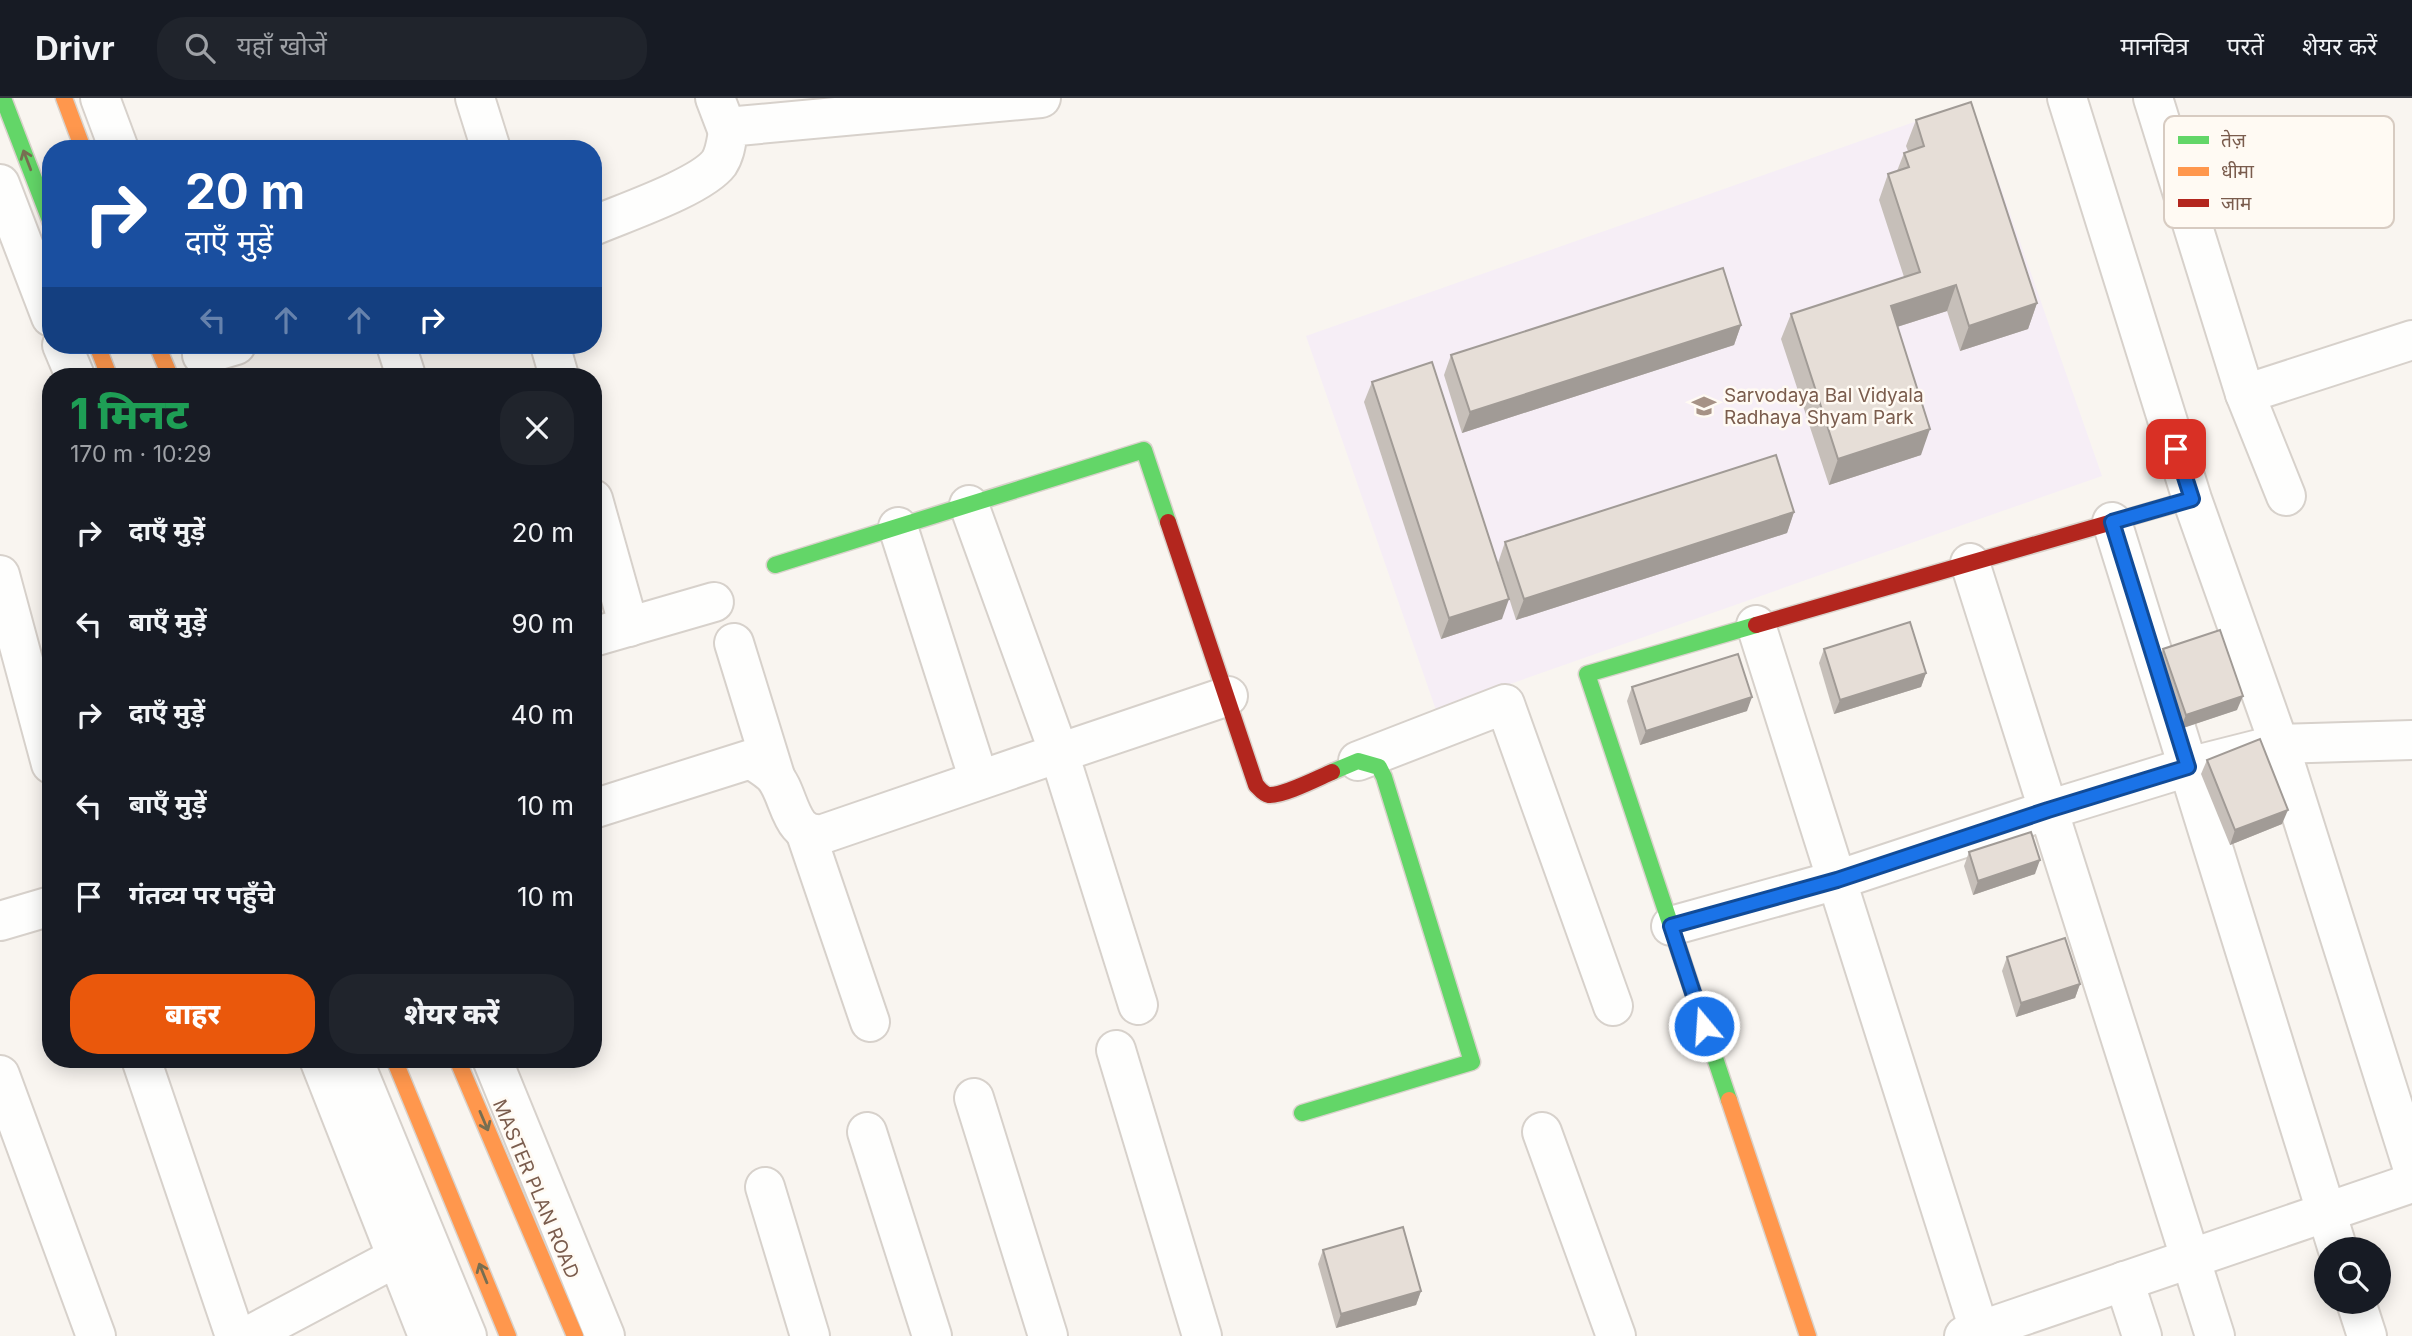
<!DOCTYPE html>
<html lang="hi">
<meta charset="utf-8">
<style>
:root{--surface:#171b24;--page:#20242c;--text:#f1f3f6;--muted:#9ea1a6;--line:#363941;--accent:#ea580c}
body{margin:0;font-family:Inter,"Noto Sans Devanagari",sans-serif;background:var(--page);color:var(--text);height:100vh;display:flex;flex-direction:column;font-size:26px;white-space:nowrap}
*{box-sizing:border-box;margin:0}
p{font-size:23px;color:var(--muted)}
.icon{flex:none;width:38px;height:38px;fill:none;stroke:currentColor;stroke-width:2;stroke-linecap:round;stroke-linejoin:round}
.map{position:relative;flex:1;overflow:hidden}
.panel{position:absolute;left:42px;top:270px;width:560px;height:700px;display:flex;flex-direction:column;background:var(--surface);border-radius:28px;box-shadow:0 4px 18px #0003}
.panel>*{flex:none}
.top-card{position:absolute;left:42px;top:42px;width:560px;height:214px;border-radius:28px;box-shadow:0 4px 18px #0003;background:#1a4fa0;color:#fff;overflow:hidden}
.fabs{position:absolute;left:2314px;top:1139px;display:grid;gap:14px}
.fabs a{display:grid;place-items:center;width:77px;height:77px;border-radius:50%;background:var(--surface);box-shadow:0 4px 18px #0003;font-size:35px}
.pin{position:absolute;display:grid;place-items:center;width:60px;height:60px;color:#fff;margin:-30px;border-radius:14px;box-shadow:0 4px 10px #0006}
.me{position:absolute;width:77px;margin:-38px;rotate:342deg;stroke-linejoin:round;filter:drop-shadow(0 0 5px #0008)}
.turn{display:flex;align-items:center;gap:24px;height:147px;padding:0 28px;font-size:32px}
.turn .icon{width:91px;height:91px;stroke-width:2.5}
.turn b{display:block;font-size:49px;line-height:60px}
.lanes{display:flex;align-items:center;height:66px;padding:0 28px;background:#0003;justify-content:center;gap:35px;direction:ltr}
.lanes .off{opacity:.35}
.round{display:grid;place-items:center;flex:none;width:74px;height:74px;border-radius:28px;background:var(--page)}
.headline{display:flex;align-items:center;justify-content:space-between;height:119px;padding:0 28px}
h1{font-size:42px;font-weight:800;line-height:52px;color:#1e9e55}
.cta{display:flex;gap:14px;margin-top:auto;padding:14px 28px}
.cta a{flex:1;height:80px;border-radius:28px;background:var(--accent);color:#fff;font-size:28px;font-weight:800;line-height:80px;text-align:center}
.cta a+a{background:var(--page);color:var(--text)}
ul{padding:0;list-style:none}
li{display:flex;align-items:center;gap:21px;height:91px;padding:0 28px}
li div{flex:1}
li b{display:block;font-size:26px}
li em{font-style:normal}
header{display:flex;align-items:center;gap:42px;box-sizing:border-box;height:98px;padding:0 35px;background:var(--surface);border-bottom:2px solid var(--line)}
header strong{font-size:33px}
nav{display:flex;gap:38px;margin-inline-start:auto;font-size:24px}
.search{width:490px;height:63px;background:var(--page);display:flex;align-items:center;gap:18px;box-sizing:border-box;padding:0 24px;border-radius:28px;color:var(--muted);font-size:26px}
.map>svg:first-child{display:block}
.education{fill:#f6eef6}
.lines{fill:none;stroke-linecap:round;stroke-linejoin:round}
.street-casing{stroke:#d7d1cb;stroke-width:42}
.fast-casing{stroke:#d9d2cb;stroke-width:19}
.slow-casing{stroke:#d9d2cb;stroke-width:19}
.jam-casing{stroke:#d9d2cb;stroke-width:19}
.street{stroke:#fefefd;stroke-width:38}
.fast{stroke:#63d668;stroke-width:16}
.slow{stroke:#ff974d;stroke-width:16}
.jam{stroke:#b3261e;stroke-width:16}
.wall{fill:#c6bfb9}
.shaded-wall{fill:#a19b96}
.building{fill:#e6ded7;stroke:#a19b96;stroke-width:2}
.oneway{stroke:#776e51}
.route-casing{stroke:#114b97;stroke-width:18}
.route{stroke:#1a73e8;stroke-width:12}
.labels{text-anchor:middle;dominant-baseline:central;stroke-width:5;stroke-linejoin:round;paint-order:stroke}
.poi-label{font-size:19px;fill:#7a5c4d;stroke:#fffaf3;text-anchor:start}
.street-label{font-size:19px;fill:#7a5c4d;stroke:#fffaf3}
.key{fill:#fffaf3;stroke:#d7cbc1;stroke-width:2}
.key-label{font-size:19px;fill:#7a5c4d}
</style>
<header>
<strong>Drivr</strong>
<div class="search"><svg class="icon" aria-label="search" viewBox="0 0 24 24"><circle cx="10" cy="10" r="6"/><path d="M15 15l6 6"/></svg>यहाँ खोजें</div>
<nav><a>मानचित्र</a><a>परतें</a><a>शेयर करें</a></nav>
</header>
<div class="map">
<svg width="2412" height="1238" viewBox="0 0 2412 1238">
<rect width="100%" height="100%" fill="#f9f5f0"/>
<polygon class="education" points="1971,4 2102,378 1436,612 1306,238"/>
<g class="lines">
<g class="street-casing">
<g id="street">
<polyline points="100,0 119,51"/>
<polyline points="475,0 491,51"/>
<polyline points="715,0 728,34"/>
<polyline points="2067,0 2192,401 2279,646 2412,1068"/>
<polyline points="2153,0 2245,296 2286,398"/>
<polyline points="0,86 51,219"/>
<path d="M593 128C623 115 701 89 719 65 725 56 726 45 728 34L738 28 1041 0"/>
<polyline points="62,247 75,278"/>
<polyline points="396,247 406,278"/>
<polyline points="550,247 559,278"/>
<polyline points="202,257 236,247"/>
<polyline points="2245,296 2412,242"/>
<polyline points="593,401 629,529"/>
<polyline points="2112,424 2338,1152"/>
<polyline points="898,429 979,682"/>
<polyline points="1970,465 2215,1238"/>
<polyline points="0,477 51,666"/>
<polyline points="1756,527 1981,1238"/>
<polyline points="593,539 714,504"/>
<polyline points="734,545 775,678"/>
<polyline points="1358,663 1505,606 1613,908"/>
<path d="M593 711 751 661C758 666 767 671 773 677 791 696 788 740 823 736L1059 655 969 407"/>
<polyline points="805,733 870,924"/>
<polyline points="0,823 51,808"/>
<polyline points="1671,828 1837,782 2048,712 2188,669 2279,646 2412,642"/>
<polyline points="1138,907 1059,655 1228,598"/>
<polyline points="1116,952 1202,1238"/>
<polyline points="141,961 235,1238"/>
<polyline points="319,961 428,1238"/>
<polyline points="353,961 467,1238"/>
<polyline points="492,961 605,1238"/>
<polyline points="0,977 96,1238"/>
<polyline points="974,1000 1048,1238"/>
<polyline points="867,1034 932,1238"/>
<polyline points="1542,1034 1616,1238"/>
<polyline points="765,1089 810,1238"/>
<polyline points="2124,1183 2142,1238"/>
<polyline points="2356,1204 2367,1238"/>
<polyline points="248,1238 397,1159"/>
<polyline points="1964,1238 2412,1085"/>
</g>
</g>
<g class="fast-casing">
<g id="fast">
<polyline points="3,0 51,125"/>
<polyline points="775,467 1144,352 1168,424"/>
<polyline points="1729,1002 1587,576 1756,527"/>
<polyline points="1302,1015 1472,964 1384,679 1379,669 1358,663 1332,674"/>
</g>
</g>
<g class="slow-casing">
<g id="slow">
<polyline points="64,0 83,51"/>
<polyline points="97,247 109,278"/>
<polyline points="157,247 170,278"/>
<polyline points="394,961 508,1238"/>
<polyline points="457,961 575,1238"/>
<polyline points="1729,1002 1808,1238"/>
</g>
</g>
<g class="jam-casing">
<g id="jam">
<path d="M1168 424 1256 687C1260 691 1263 696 1269 697 1283 698 1318 680 1332 674"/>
<polyline points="1756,527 2192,401"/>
</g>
</g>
<use href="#street" class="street"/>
<use href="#fast" class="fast"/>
<use href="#slow" class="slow"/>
<use href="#jam" class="jam"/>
</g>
<g class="wall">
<polygon points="1916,22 2037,205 2028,231 1960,253 1947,213 1897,229 1921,357 1829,387 1781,241 1791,216 1904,179 1879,102 1888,76 1897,73 1904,55 1908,53 1906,48"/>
<polygon points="1741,227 1734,247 1462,335 1444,277 1451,257"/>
<polygon points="1372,284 1502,521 1441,541 1364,304"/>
<polygon points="1794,414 1787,435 1516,522 1498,465 1505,444"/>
<polygon points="1824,551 1926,575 1921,589 1834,616 1819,565"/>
<polygon points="2163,551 2237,612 2180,631 2158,566"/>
<polygon points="1632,589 1747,613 1640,647 1627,603"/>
<polygon points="2207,662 2282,726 2230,747 2201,676"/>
<polygon points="1969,754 2035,776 1973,797 1964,768"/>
<polygon points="2007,859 2080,886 2075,900 2016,919 2002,873"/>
<polygon points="1323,1152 1421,1193 1416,1207 1336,1230 1318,1166"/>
</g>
<g class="shaded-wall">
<polygon points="1956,187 1947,213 1881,234 1891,208"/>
<polygon points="2037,205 2028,231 1960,253 1969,228"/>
<polygon points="1741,227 1734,247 1462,335 1470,314"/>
<polygon points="1930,331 1921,357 1829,387 1838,361"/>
<polygon points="1794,414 1787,435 1516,522 1524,501"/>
<polygon points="1509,501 1502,521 1441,541 1449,520"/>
<polygon points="1926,575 1921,589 1834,616 1840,602"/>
<polygon points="2243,598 2237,612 2180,631 2186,617"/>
<polygon points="1752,599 1747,613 1640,647 1646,633"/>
<polygon points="2288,712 2282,726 2230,747 2235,732"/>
<polygon points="2040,762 2035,776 1973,797 1978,783"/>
<polygon points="2080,886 2075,900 2016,919 2021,905"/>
<polygon points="1421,1193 1416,1207 1336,1230 1341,1216"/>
</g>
<g class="building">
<polygon points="1971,4 2037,205 1969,228 1956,187 1891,208 1930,331 1838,361 1791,216 1920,174 1888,76 1909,69 1904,55 1924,48 1916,22"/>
<polygon points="1723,170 1741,227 1470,314 1451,257"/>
<polygon points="1432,264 1509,501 1449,520 1372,284"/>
<polygon points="1776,357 1794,414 1524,501 1505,444"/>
<polygon points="1910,524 1926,575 1840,602 1824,551"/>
<polygon points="2220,532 2243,598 2186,617 2163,551"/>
<polygon points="1738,556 1752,599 1646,633 1632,589"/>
<polygon points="2260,641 2288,712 2235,732 2207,662"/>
<polygon points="2031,734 2040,762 1978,783 1969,754"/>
<polygon points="2065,840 2080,886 2021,905 2007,859"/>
<polygon points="1403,1129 1421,1193 1341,1216 1323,1152"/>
</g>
<defs><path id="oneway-shaft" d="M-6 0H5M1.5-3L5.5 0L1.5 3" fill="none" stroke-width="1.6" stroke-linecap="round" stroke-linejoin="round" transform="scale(1.75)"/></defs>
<g class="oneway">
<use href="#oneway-shaft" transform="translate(27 62) rotate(-111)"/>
<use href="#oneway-shaft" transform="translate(484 1023) rotate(67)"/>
<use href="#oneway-shaft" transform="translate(483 1175) rotate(-112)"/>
</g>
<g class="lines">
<g class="route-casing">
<polyline id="route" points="1704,928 1671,828 1837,782 2048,712 2188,669 2112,424 2192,401 2176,351"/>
</g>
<use href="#route" class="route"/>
</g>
<defs>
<g id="school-bare" transform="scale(1.89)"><path d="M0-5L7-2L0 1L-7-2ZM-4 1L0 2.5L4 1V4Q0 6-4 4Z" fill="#a69286" stroke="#fffaf3" stroke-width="2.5" paint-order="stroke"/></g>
</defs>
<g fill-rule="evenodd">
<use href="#school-bare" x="1704" y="308"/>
</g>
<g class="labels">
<g class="poi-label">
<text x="1724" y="297">Sarvodaya Bal Vidyala<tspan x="1724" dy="22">Radhaya Shyam Park</tspan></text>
</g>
<g class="street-label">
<text transform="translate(536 1091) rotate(67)">MASTER PLAN ROAD</text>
</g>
</g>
<rect x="2164" y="18" width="230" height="112" rx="10" class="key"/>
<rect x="2178" y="38" width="31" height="8" fill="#63d668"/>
<rect x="2178" y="69" width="31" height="9" fill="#ff974d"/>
<rect x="2178" y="101" width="31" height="8" fill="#b3261e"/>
<g class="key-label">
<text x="2221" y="49">तेज़</text>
<text x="2221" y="80">धीमा</text>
<text x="2221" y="112">जाम</text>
</g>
</svg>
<div class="fabs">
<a><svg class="icon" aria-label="search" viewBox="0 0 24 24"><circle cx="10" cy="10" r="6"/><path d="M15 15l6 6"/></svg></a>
</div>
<div class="pin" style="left:2176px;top:351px;background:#d93025"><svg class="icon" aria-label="arrive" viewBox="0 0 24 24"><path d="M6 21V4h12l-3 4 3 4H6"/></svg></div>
<svg class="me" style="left:1704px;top:928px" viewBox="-20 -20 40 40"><circle r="17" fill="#1a73e8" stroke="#fff" stroke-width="3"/><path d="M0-11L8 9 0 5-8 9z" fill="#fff"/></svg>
<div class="top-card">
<div class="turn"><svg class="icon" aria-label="right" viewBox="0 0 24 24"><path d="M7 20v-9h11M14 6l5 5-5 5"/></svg><div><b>20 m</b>दाएँ मुड़ें</div></div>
<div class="lanes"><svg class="icon off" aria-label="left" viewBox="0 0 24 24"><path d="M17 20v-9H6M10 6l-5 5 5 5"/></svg><svg class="icon off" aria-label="ahead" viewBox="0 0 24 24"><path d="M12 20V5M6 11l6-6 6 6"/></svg><svg class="icon off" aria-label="ahead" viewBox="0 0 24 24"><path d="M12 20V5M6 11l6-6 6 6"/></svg><svg class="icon" aria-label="right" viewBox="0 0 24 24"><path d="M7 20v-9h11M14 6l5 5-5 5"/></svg></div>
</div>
<section class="panel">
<div class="headline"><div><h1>1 मिनट</h1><p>170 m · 10:29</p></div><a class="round"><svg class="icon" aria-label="close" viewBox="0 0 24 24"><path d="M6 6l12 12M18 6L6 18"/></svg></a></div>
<ul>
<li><svg class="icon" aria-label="right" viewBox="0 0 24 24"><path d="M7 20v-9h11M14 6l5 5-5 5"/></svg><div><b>दाएँ मुड़ें</b></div><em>20 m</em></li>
<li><svg class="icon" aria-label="left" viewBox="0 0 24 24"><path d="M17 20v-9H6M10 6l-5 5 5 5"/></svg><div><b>बाएँ मुड़ें</b></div><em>90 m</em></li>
<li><svg class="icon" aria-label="right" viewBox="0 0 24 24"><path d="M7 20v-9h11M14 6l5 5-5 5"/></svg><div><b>दाएँ मुड़ें</b></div><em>40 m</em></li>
<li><svg class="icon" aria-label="left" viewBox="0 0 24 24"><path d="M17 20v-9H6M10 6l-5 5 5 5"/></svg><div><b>बाएँ मुड़ें</b></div><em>10 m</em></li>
<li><svg class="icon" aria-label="arrive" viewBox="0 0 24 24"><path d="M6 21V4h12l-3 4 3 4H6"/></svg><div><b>गंतव्य पर पहुँचे</b></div><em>10 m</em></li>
</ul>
<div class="cta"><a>बाहर</a><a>शेयर करें</a></div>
</section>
</div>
